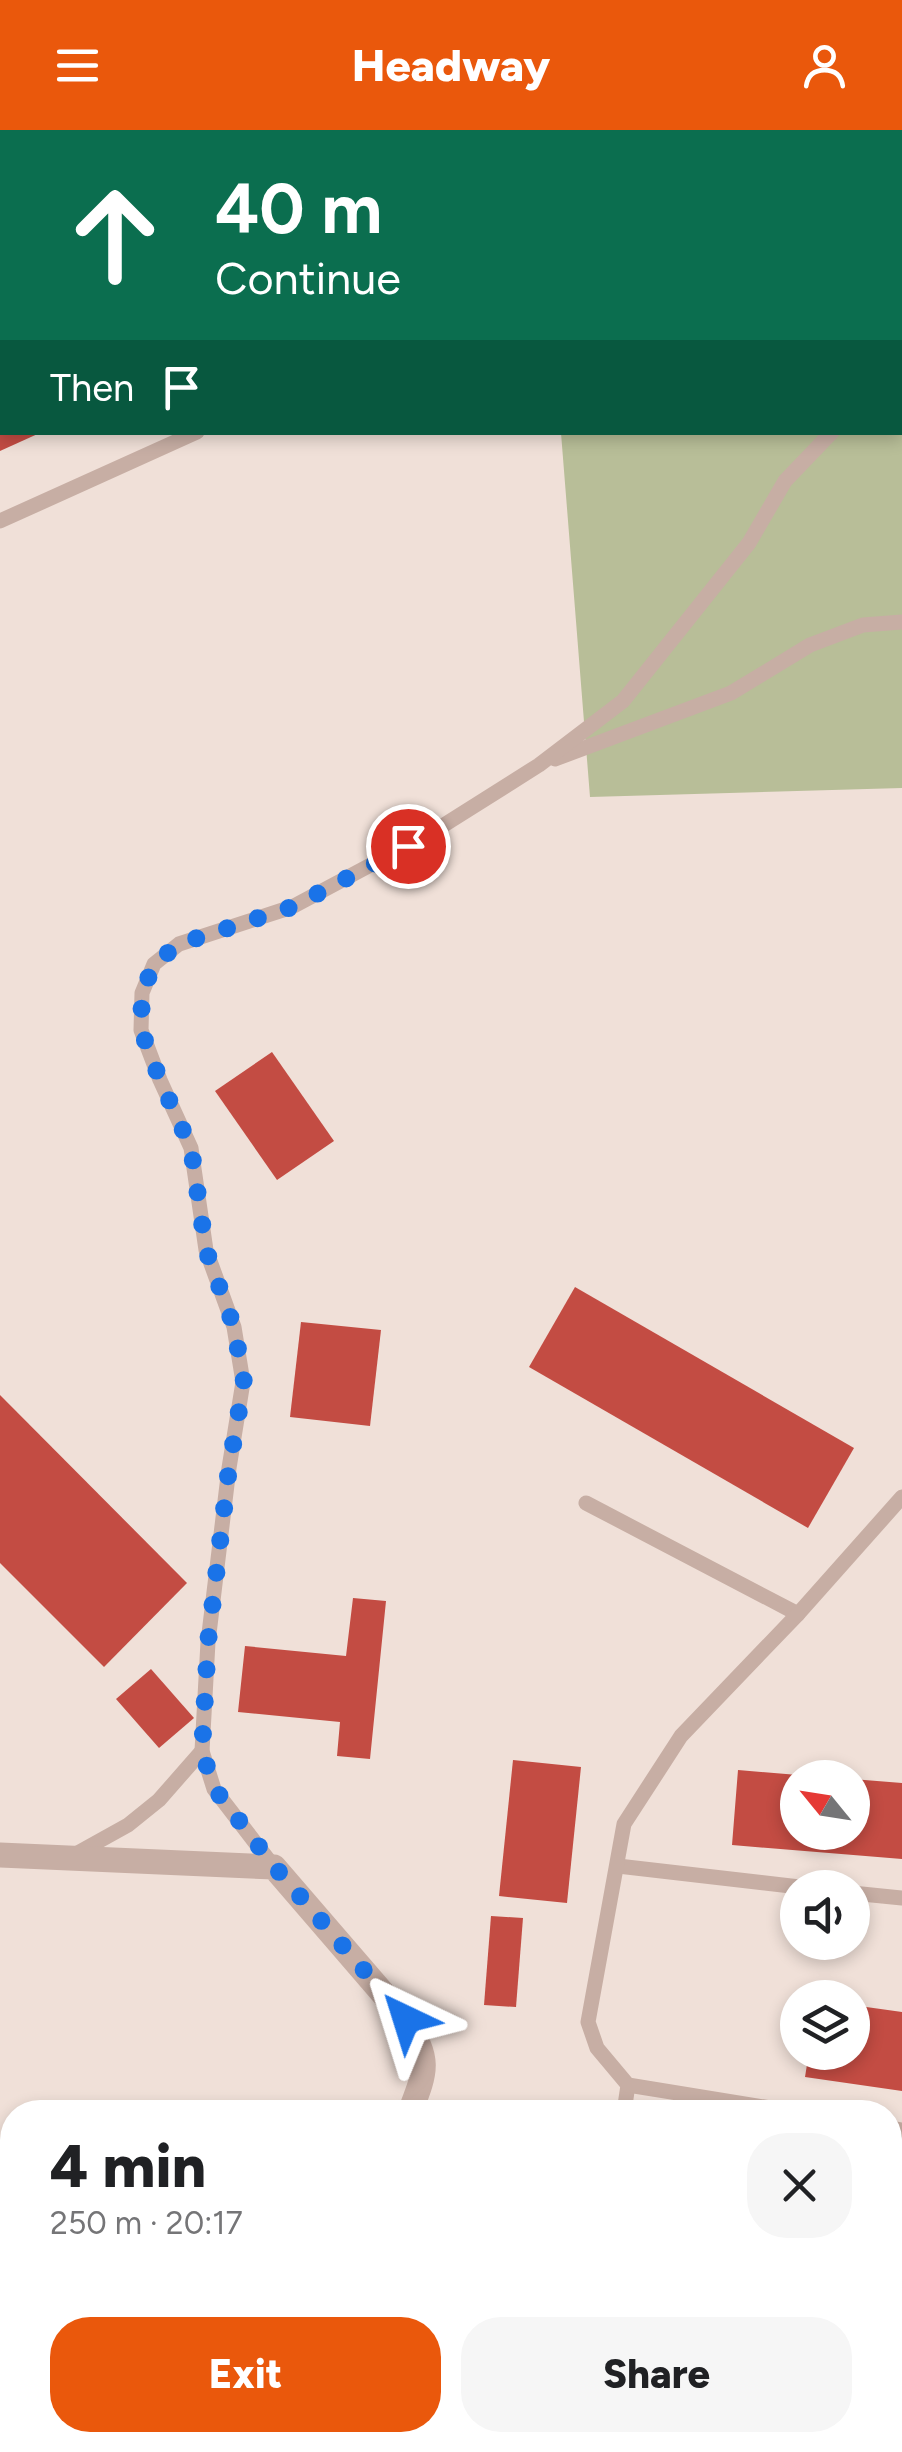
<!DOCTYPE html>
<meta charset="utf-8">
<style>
:root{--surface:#fff;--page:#f6f6f6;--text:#202124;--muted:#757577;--accent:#ea580c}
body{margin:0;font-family:Figtree,sans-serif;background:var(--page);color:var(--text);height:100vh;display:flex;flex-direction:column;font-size:38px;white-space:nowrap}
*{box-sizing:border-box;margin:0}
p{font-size:32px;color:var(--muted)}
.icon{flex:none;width:55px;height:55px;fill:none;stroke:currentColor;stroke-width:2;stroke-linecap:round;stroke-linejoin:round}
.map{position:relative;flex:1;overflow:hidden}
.panel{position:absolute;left:0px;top:1970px;width:902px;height:352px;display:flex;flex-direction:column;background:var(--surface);border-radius:40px 40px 0 0;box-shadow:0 5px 15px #0003}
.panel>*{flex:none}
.top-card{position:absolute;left:0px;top:0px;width:902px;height:305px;box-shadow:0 5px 15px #0003;background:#0b6e4f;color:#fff;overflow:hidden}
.needle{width:65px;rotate:300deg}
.buttons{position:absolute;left:780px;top:1630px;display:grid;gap:20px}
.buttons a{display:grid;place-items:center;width:90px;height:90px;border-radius:50%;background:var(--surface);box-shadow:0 5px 15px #0003;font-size:50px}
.pin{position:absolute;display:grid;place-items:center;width:85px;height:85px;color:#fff;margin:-42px;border:5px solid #fff;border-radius:50%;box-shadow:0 2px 10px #0007}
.me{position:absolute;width:110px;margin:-55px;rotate:319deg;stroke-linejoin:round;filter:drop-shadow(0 0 8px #0008)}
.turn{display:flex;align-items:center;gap:35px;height:210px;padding:0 50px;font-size:45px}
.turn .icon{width:130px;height:130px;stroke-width:2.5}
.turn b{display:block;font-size:70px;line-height:85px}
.then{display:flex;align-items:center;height:95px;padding:0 50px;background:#0003;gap:20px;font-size:38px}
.round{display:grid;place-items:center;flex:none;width:105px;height:105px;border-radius:40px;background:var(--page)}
.headline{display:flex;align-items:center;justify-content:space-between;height:170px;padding:0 50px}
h1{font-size:60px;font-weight:800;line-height:75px}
.cta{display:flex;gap:20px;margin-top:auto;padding:20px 50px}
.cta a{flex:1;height:115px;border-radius:40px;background:var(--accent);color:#fff;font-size:40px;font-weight:800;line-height:115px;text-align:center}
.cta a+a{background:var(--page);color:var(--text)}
header{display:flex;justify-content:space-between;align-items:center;height:130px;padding:0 50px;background:var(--accent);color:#fff;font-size:45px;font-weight:800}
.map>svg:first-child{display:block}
.green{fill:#b8be98}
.building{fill:#c34c43}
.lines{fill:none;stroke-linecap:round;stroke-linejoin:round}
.service{stroke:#c7aea4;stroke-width:15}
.minor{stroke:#c7aea4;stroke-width:25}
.route{stroke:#1a73e8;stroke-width:18;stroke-dasharray:0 32.4}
</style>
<header><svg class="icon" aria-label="menu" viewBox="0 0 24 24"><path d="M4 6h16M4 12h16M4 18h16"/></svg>Headway<svg class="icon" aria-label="person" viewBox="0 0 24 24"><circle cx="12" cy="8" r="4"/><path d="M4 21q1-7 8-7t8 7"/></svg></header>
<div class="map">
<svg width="902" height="2322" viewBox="0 0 902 2322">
<rect width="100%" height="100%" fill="#f0e0d8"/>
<polygon class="green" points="639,0 902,0 902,658 590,667 561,303 900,302 900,2 637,2"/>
<g class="building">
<polygon points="0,302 42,302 0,321"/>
<polygon points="272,922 334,1011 277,1050 215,961"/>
<polygon points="575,1157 854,1318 808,1398 529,1237"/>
<polygon points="301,1192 381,1200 370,1296 290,1287"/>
<polygon points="0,1265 187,1453 104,1537 0,1433"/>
<polygon points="353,1468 386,1471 370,1629 337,1626 340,1592 238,1582 245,1516 346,1526"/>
<polygon points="151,1539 194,1588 159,1618 116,1569"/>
<polygon points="513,1630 581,1637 567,1773 499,1766"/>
<polygon points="738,1640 798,1645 798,1702 852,1702 852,1649 902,1653 902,1729 732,1715"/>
<polygon points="491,1786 523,1788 516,1877 484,1875"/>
<polygon points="852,1875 902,1882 902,1961 805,1947 809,1922 852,1922"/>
<polygon points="890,2019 902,2021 902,2271 890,2270"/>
<polygon points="488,2310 515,2310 514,2322 487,2322"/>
<polygon points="723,2310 876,2310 874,2322 760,2322 722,2316"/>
</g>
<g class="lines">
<g class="service">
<polyline points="550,2 551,0"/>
<polyline points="900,245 902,244"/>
<polyline points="0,391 197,302"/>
<polyline points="555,629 731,563 810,515 863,495 902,492"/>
<polyline points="586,1373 798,1484"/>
<polyline points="74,1725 128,1695 159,1670 202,1621"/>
<polyline points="618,1736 808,1758"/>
<polyline points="274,1737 214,1659 202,1621 208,1512 229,1338 243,1252 234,1197 206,1120 191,1018 160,950 141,900 142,863 154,834 179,814 292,777 436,700 539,635 623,571 749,413 785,351 832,302"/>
<polyline points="852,1763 902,1768"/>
<polyline points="624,1982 628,1955"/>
<polyline points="795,1982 628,1955 597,1918 588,1892 624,1694 681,1606 798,1484 902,1367"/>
<polyline points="890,1998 902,2000"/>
<polyline points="0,2282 12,2283"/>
<polyline points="677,2310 690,2322"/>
<polyline points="299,2322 300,2310"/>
</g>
<g class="minor">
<path d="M0 1725 274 1737 405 1889C430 1931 427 1938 410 1982"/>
<polyline points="375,2322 377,2310"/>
</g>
</g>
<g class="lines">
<polyline class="route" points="406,1889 274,1736 214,1658 202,1621 208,1512 229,1338 244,1252 234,1197 206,1120 191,1018 160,950 141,900 142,863 154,834 179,814 292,777 408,716"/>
</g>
</svg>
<div class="buttons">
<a><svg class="needle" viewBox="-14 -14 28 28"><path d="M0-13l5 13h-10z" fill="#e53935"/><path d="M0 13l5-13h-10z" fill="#757577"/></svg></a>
<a><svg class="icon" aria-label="sound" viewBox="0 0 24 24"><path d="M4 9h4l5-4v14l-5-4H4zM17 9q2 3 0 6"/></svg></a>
<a><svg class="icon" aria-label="layers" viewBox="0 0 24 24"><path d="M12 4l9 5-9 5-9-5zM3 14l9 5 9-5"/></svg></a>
</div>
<div class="pin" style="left:408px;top:716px;background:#d93025"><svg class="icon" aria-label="arrive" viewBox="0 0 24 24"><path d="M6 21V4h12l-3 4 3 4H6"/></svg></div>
<svg class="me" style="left:406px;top:1889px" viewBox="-20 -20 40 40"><path d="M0-17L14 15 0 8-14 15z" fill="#1a73e8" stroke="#fff" stroke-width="4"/></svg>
<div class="top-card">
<div class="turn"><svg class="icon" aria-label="ahead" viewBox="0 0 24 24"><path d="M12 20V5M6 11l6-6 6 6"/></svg><div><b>40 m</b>Continue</div></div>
<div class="then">Then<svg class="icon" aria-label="arrive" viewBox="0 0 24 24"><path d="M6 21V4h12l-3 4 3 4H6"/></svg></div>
</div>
<section class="panel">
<div class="headline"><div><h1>4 min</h1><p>250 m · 20:17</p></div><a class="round"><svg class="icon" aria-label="close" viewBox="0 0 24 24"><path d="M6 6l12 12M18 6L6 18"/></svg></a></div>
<div class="cta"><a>Exit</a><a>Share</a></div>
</section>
</div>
